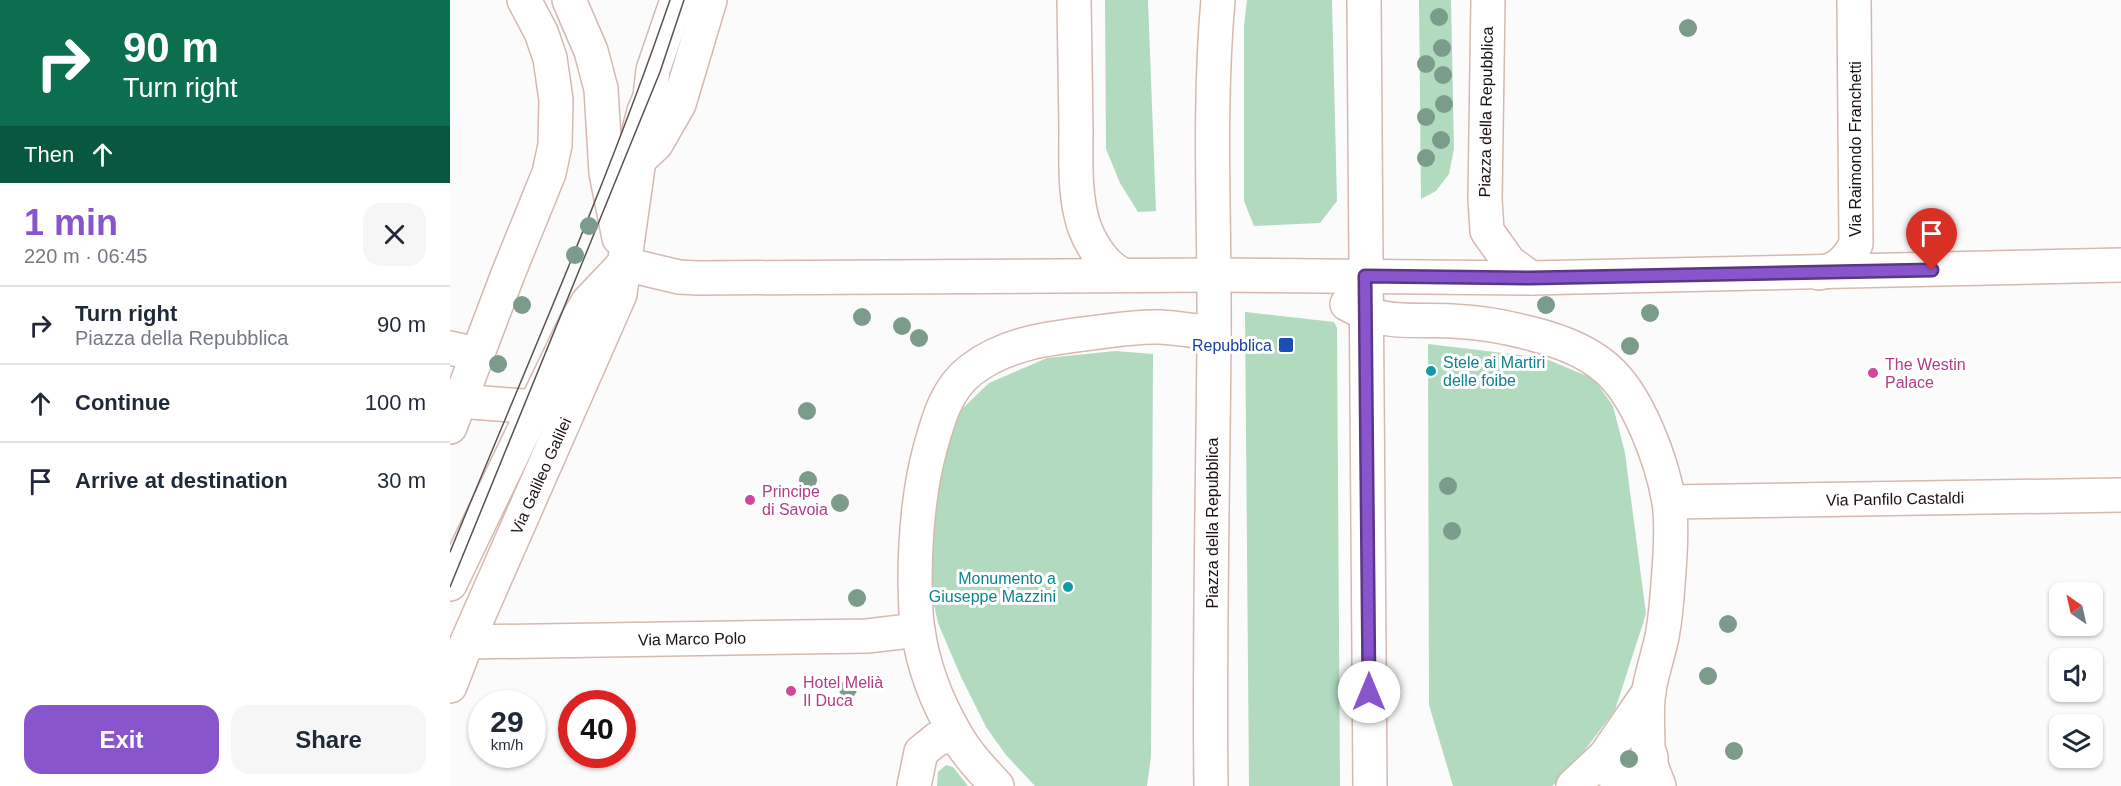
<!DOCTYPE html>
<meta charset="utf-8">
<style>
:root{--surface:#fff;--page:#f6f6f7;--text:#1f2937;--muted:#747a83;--line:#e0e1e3;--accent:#8955cd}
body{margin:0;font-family:Arial,sans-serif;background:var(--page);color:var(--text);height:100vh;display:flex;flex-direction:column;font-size:22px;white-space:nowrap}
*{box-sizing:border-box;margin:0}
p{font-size:20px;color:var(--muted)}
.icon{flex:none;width:33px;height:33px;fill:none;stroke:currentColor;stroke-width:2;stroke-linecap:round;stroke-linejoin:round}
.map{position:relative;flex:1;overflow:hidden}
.drawer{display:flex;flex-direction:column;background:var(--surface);width:450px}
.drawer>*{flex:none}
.hud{background:#0b6e4f;color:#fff;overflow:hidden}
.needle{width:39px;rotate:326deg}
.buttons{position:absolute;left:1599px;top:582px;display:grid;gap:12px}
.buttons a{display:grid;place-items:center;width:54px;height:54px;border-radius:12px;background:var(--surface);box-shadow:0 2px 4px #0004;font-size:30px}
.speed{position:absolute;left:18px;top:690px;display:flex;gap:12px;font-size:30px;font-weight:700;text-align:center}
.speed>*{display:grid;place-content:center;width:78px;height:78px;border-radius:50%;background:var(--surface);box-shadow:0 2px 4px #0004;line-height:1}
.speed small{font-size:15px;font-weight:400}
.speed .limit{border:9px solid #d22;background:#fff;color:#111}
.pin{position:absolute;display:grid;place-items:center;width:51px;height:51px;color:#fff;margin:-62px -26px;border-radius:50% 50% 50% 0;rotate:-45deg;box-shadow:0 0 6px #0007}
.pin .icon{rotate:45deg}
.me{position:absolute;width:66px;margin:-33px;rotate:0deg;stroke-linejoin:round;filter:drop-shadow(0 0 4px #0008)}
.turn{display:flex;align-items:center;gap:21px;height:126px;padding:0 24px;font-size:27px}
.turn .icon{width:78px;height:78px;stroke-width:2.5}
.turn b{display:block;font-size:42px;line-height:51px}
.then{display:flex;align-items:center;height:57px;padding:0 24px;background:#0003;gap:12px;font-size:22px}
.round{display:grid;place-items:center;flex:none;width:63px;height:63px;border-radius:18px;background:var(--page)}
.summary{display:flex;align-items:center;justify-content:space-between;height:102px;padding:0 24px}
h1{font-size:36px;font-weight:700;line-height:45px;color:var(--accent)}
.cta{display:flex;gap:12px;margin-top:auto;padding:12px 24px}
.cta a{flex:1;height:69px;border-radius:18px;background:var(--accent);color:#fff;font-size:24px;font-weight:700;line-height:69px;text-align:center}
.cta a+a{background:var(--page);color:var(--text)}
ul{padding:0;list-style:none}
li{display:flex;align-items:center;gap:18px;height:78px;padding:0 24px;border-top:2px solid var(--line)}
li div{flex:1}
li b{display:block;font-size:22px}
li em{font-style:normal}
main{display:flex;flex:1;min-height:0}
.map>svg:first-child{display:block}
.green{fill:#b1dabf}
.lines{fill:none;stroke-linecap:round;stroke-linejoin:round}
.minor-casing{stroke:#d5b9af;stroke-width:36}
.minor{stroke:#fff;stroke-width:33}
.tram{stroke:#5a5350;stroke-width:1.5}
.tree{fill:#7b9c8b}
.route-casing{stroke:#593785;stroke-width:15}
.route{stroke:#8955cd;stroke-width:10}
.transit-dot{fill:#1a4fb4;stroke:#fff;stroke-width:2}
.culture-dot{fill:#0f9aa8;stroke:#fff;stroke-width:2}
.hotel-dot{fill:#d1479c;stroke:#fff;stroke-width:2}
.labels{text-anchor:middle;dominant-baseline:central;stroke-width:6;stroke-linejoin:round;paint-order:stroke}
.street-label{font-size:16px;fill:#1c120f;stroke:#fff}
.transit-label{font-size:16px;fill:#164399;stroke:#fff;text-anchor:end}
.culture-label{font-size:16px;fill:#0d838f;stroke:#fff;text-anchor:start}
.hotel-label{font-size:16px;fill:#b23c85;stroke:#fff;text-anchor:start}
</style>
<main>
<section class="drawer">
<div class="hud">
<div class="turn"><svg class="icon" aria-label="right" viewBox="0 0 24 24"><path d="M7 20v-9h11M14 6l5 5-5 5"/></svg><div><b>90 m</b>Turn right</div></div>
<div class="then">Then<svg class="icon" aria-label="ahead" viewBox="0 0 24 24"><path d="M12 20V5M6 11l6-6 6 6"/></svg></div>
</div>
<div class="summary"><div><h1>1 min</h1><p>220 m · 06:45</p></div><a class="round"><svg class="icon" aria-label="close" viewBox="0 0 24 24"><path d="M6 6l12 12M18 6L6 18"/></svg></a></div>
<ul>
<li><svg class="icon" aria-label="right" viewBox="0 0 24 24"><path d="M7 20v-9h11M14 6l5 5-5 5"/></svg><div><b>Turn right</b><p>Piazza della Repubblica</p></div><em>90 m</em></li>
<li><svg class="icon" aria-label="ahead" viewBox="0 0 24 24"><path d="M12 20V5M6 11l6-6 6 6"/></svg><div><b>Continue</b></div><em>100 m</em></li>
<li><svg class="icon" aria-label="arrive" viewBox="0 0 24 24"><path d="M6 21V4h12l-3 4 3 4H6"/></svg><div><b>Arrive at destination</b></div><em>30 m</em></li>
</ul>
<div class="cta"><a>Exit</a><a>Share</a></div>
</section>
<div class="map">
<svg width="1671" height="786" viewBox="0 0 1671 786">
<rect width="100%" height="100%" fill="#fbfbfb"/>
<g class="green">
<polygon points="655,0 698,0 706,211 688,212 670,183 656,149"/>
<polygon points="797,0 882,0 887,201 870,223 804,226 794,201 794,26"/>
<polygon points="969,0 1001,0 1004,149 999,174 986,191 971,199"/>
<polygon points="795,312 884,322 887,328 890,786 799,786"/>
<polygon points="978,344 1094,358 1144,379 1163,406 1175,453 1196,614 1165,710 1117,774 1102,786 1003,786 979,705"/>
<polygon points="665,351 703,354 701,756 697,786 585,786 556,755 536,727 511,677 488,623 482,596 480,531 488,478 504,422 513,408 539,383 597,358"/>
<polygon points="496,765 503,767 518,786 487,786 488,772"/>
</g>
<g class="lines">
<g class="minor-casing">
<g id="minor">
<polyline points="119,0 141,51 151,89 156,173 169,238"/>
<path d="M624 0C625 43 625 86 626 129 626 161 624 195 634 226 641 245 654 266 673 275"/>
<polyline points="914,0 920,786"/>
<polyline points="1038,0 1035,199 1037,231 1059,262 1081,278"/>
<polyline points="189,160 206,144 229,104 260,0"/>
<polyline points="174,264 229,277 248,278 764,275 1081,278 1671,265"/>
<path d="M1369 273C1388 270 1397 261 1406 244L1404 0"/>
<path d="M897 304C936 326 959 319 1002 321 1029 322 1057 327 1083 334 1109 341 1135 350 1156 368 1188 395 1212 461 1219 502 1222 523 1220 561 1218 583 1217 601 1215 620 1212 637 1208 655 1202 673 1199 690 1196 709 1198 730 1198 749L1201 757V765L1209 786"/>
<polyline points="0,348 27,354"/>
<polyline points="10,398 22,402 86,407"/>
<polyline points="0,427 58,274 99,173 105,145 106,100 100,58 91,32 74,0"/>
<polyline points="1219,502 1671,495"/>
<polyline points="0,584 126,322 138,302 174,264"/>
<polyline points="17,642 417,636 468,630"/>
<polyline points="0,686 17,642 170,294 189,160 186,142 194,111 200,97 203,70 227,0"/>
<path d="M1155 756C1155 786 1193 786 1201 765"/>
<polyline points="464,786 471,752 487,739 505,734"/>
<path d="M547 786C532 770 515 752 505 733 487 702 473 665 468 630 465 615 466 600 465 585 465 539 468 493 480 449 488 420 496 389 521 370 556 343 600 338 642 333 664 330 687 326 710 327 728 328 746 331 764 333"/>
<path d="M761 786C759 636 763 486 764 336 765 224 758 112 768 0"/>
<polyline points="1123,786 1155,756 1199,692"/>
</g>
</g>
<use href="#minor" class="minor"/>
<g class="tram">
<path d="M0 552C75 369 156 187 220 0"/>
<polyline points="0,587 210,72 234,0"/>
</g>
</g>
<g class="tree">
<circle cx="989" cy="17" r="9"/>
<circle cx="1238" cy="28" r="9"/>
<circle cx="992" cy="48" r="9"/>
<circle cx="976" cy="64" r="9"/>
<circle cx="993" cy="75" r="9"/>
<circle cx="994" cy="104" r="9"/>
<circle cx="976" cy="117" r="9"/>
<circle cx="991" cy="140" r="9"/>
<circle cx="976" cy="158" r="9"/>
<circle cx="139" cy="226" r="9"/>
<circle cx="125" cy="255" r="9"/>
<circle cx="72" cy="305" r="9"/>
<circle cx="1096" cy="305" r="9"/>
<circle cx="1200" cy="313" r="9"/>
<circle cx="412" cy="317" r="9"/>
<circle cx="452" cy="326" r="9"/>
<circle cx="469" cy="338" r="9"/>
<circle cx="1180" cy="346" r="9"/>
<circle cx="48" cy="364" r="9"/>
<circle cx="357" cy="411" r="9"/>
<circle cx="358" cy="480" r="9"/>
<circle cx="998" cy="486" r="9"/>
<circle cx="390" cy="503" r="9"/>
<circle cx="1002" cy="531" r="9"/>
<circle cx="407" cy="598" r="9"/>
<circle cx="1278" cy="624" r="9"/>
<circle cx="1258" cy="676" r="9"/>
<circle cx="398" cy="689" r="9"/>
<circle cx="1284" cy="751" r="9"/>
<circle cx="1179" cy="759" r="9"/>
</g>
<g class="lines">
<g class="route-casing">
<polyline id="route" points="919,692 915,276 1081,278 1482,270"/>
</g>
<use href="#route" class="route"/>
</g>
<rect class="transit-dot" x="828" y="337" width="16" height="16" rx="3"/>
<g class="culture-dot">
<circle cx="981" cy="371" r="6"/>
<circle cx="618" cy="587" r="6"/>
</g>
<g class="hotel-dot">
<circle cx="1423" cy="373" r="6"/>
<circle cx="300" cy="500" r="6"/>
<circle cx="341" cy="691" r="6"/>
</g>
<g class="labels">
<g class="street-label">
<text transform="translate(1036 112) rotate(-89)">Piazza della Repubblica</text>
<text transform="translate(1405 149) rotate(-90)">Via Raimondo Franchetti</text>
<text transform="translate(91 476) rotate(-66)">Via Galileo Galilei</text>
<text transform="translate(1445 499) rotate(-1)">Via Panfilo Castaldi</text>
<text transform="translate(762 523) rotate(-90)">Piazza della Repubblica</text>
<text transform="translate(242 639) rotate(-1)">Via Marco Polo</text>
</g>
<g class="transit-label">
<text x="822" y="345">Repubblica</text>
</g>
<g class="culture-label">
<text x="993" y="362">Stele ai Martiri<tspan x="993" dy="18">delle foibe</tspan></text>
<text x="606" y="578" text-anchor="end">Monumento a<tspan x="606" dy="18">Giuseppe Mazzini</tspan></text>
</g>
<g class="hotel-label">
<text x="1435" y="364">The Westin<tspan x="1435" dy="18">Palace</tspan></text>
<text x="312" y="491">Principe<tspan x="312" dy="18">di Savoia</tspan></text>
<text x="353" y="682">Hotel Melià<tspan x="353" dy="18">Il Duca</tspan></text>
</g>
</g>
</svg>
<div class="buttons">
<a><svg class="needle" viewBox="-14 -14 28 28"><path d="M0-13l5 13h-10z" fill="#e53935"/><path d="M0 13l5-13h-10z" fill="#747a83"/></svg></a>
<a><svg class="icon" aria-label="sound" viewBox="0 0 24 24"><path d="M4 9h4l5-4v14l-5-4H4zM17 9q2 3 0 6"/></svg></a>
<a><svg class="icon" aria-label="layers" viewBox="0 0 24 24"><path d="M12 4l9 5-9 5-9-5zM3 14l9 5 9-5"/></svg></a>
</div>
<div class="speed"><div>29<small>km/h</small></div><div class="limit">40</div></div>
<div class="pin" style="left:1482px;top:270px;background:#d93025"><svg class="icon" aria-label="arrive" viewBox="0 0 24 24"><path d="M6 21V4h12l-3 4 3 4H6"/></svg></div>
<svg class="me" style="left:919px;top:692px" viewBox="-20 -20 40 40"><circle r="19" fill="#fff"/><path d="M0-13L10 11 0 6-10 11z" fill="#8955cd"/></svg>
</div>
</main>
